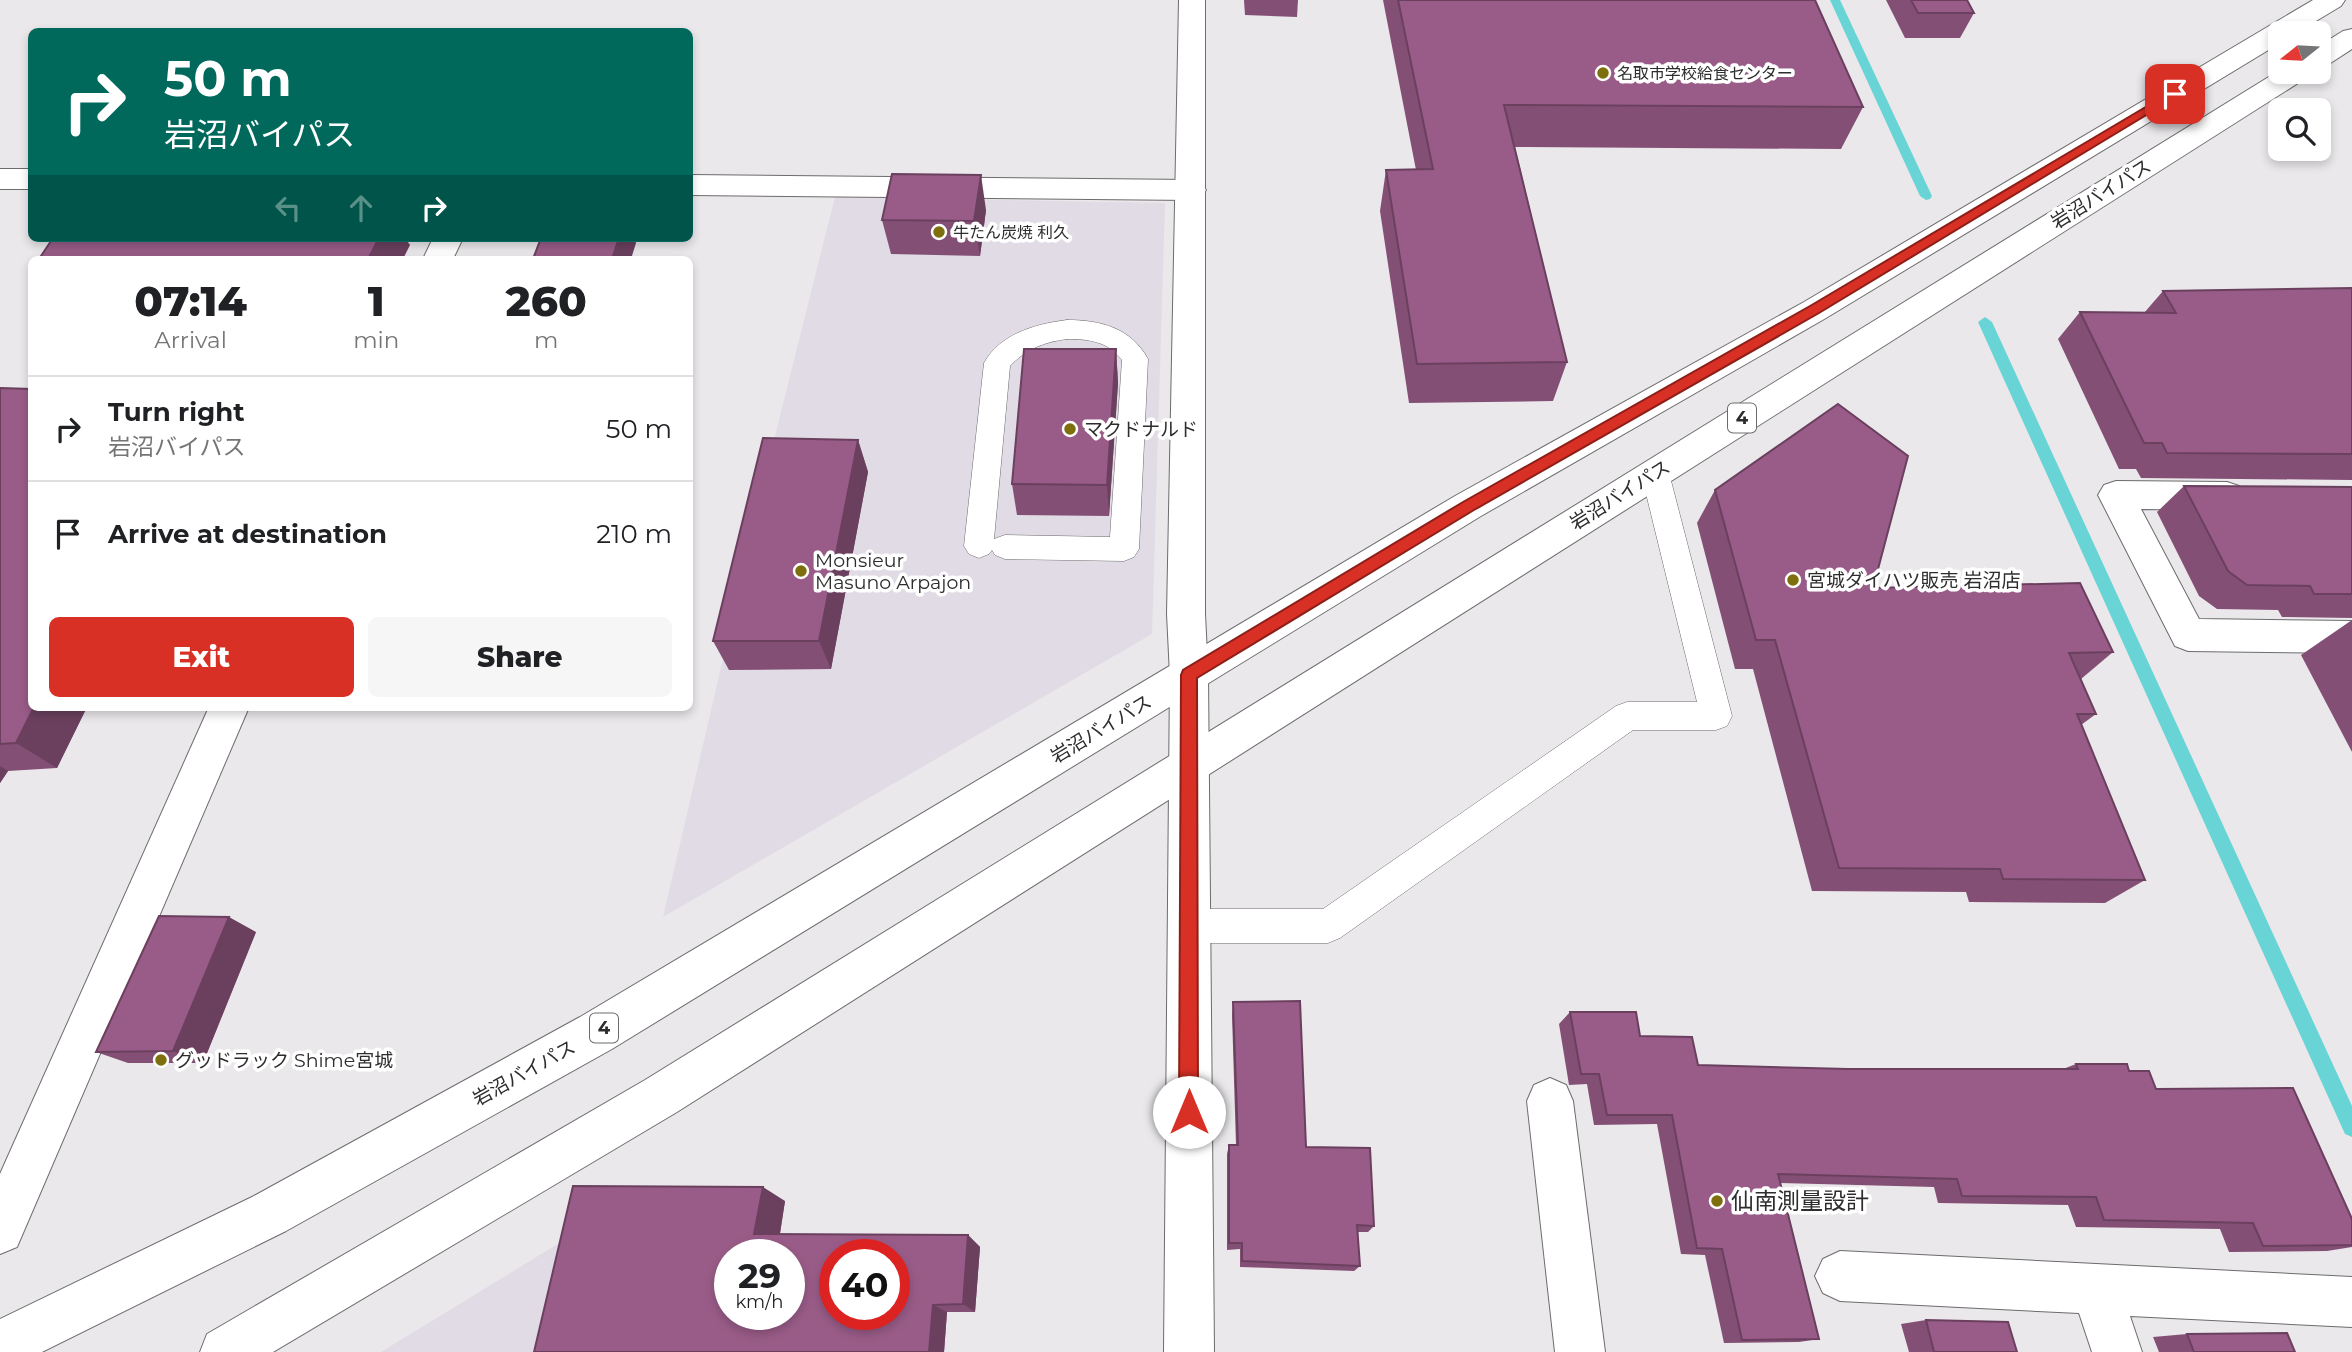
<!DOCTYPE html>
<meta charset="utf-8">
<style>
:root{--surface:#fff;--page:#f6f6f6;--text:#202124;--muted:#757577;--line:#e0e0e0;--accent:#d93025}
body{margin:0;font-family:Montserrat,"Noto Sans JP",sans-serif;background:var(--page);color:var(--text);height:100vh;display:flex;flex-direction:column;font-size:26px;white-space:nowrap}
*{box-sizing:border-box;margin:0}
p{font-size:23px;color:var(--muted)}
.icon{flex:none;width:38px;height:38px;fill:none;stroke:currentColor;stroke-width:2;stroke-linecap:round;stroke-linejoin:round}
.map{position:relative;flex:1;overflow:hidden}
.drawer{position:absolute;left:28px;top:256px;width:665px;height:455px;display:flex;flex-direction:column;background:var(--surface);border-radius:10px;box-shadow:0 4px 10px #0003}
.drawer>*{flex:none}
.hud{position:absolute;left:28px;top:28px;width:665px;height:214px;border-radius:10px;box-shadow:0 4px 10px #0003;background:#00695c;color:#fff;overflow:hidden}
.needle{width:46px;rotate:252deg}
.buttons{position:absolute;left:2268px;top:21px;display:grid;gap:14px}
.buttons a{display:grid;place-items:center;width:63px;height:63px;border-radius:10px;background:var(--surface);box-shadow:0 4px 10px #0003;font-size:35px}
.speed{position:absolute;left:714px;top:1239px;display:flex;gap:14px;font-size:35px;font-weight:700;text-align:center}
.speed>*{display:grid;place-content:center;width:91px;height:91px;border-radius:50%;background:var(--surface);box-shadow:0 4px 10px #0003;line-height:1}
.speed small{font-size:18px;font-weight:400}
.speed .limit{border:10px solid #d22;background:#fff;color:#111}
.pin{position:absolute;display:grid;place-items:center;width:60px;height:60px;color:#fff;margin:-30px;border-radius:14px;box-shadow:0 4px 10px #0006}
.me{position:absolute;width:77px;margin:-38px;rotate:0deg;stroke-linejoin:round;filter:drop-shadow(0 0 5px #0008)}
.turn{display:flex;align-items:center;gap:24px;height:147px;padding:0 21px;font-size:32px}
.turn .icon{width:91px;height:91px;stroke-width:2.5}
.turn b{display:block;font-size:49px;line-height:60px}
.lanes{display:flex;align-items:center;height:66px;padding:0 21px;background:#0003;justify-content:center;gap:35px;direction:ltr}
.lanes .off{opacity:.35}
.eta{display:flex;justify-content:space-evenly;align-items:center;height:119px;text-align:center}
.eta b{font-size:42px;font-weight:800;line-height:49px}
.button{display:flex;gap:14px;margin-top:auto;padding:14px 21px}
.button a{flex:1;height:80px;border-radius:10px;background:var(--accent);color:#fff;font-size:28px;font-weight:800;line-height:80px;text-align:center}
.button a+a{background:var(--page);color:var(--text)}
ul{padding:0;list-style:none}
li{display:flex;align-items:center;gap:21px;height:105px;padding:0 21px;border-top:2px solid var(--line)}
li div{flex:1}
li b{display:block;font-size:26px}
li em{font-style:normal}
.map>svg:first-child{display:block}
.built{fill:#e0dbe5}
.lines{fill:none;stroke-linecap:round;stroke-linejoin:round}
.stream{fill:#69d4d5;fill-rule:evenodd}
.service-casing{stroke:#6c6b6d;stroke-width:1}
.minor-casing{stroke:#6c6b6d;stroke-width:2}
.tertiary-casing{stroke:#6c6b6d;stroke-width:2}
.trunk-casing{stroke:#6c6b6d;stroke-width:2}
.service{fill:#fff;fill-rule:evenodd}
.minor{fill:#fff;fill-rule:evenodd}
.tertiary{fill:#fff;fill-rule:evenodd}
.trunk{fill:#fff;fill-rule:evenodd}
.wall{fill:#844f75}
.shaded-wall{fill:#6b405f}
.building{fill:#995c88;stroke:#6b405f;stroke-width:2;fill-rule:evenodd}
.route{fill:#d93025;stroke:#8d1f18;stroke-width:2}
.poi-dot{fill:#7e6f0e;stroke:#fff;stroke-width:2.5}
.labels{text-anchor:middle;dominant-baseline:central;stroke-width:7;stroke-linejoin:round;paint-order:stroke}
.far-poi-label{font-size:16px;fill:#2e2d2e;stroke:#fff;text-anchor:start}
.shield{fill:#fff;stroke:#6d6c6d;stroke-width:2}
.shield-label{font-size:18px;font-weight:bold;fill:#2e2d2e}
.street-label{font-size:19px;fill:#2e2d2e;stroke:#fff}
.poi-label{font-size:19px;fill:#2e2d2e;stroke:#fff;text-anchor:start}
.near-poi-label{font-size:23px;fill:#2e2d2e;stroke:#fff;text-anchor:start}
</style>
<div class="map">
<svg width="2352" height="1352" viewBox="0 0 2352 1352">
<rect width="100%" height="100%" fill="#eae8eb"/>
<g class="built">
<polygon points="835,197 1165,203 1152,634 663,917 773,444"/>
<polygon points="592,1223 565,1352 381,1352"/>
</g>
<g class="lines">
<g class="stream">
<polygon points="1830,0 1840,0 1932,196 1930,199 1926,200 1920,196"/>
<polygon points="1985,317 1992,322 2352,1106 2352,1137 2345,1134 1978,322"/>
</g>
<g class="service-casing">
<g id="service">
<path d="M1067 320C1101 320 1131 328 1148 359L1139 549 1134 557 1124 561 1005 559 995 555 992 550 989 554 979 558 969 554 964 546 984 363C1000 334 1035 324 1067 320ZM1067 339C1088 339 1108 341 1122 360L1110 537 1005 535 994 539 1010 366C1026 349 1044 342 1067 339Z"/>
<polygon points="1655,462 1665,465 1669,473 1732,716 1727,726 1716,730 1633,730 1340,938 1328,943 1189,943 1177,938 1171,926 1177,914 1189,909 1323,909 1616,706 1627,702 1697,702 1641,473 1645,465"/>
</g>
</g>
<g class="minor-casing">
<g id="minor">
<rect x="0" y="169" width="32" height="20"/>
<polygon points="690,175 1191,180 1201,183 1206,190 1201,197 1191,200 690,195"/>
<polygon points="433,238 463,238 453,259 423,259"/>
<polygon points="2116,481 2227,482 2239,486 2245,496 2239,506 2227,510 2141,509 2199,619 2352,621 2352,653 2188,651 2175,646 2098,495 2104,485"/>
<polygon points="209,707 249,707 17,1247 0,1254 0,1174"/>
<polygon points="1550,1078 1566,1085 1573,1101 1605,1352 1555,1352 1527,1101 1534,1085"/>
<polygon points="1840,1251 2352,1277 2352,1327 2130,1316 2142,1352 2092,1352 2079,1313 1840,1301 1823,1293 1815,1276 1823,1259"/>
</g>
</g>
<g class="tertiary-casing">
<polygon id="tertiary" points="1179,0 1205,0 1205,614 1208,675 1214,1352 1164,1352 1170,675 1167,614"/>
</g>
<g class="trunk-casing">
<g id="trunk">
<polygon points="2313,0 2345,0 2341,6 2296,33 2280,33 2280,43 1826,318 1481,516 612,1049 286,1231 42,1352 0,1352 0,1319 252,1197 580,1017 1455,496 1804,302"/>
<polygon points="2352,29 2352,49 2329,64 2319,66 2319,46 2343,31"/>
<polygon points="2280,70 2310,72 2306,78 677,1112 273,1352 200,1352 207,1334 645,1080"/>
</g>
</g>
<use href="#service" class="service"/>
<use href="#minor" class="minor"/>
<use href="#tertiary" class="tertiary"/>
<use href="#trunk" class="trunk"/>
</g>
<g class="wall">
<polygon points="1244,0 1298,0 1297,17 1245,15"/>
<polygon points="1383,0 1815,0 1863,107 1841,149 1515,147 1567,362 1553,401 1409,403 1380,211 1386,170 1416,170"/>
<polygon points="1886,0 1967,0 1974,13 1960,38 1905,38"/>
<polygon points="986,210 980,256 891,254 882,220"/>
<polygon points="2352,288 2352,480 2141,478 2136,469 2119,469 2058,339 2080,312 2144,313 2163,291"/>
<polygon points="1116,349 1118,383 1109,516 1017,515 1012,484"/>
<polygon points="0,388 32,707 87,707 57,768 8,771 0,783"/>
<polygon points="858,440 868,472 831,669 729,670 713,641"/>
<polygon points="2184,486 2352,487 2352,618 2282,617 2278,610 2217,609 2199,596 2157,512"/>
<polygon points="1715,490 1873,588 2113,652 2081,679 2096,714 2081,725 2145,880 2105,903 1969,902 1966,892 1812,891 1753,669 1735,669 1697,523"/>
<polygon points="2352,620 2352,752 2301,655"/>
<polygon points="256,932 203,1063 128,1063 96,1052"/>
<polygon points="1233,1002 1306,1147 1374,1226 1368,1232 1358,1232 1360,1266 1354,1271 1240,1267 1240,1249 1227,1250 1227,1154 1229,1145 1236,1145 1232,1015"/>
<polygon points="1570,1012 1640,1036 1698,1065 1848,1069 2063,1069 2076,1064 2129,1071 2352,1219 2352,1247 2327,1251 2229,1252 2220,1229 2076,1227 2068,1205 1938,1203 1934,1187 1780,1183 1819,1339 1799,1342 1724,1343 1705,1255 1681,1254 1657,1124 1594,1125 1587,1084 1569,1085 1559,1024"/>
<polygon points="785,1201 780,1234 968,1235 980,1247 975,1312 947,1312 944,1352 534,1352"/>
<polygon points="1926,1320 2017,1352 1909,1352 1901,1324"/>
<polygon points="2187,1334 2295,1352 2159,1352 2153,1337"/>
</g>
<g class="shaded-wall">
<polygon points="981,175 986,210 980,256 974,221"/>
<polygon points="379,238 405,238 410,245 403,259 368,259"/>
<polygon points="619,238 634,238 636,243 631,259 612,259"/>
<polygon points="1116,349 1118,383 1109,516 1107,485"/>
<polygon points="858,440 868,472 831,669 819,641"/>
<polygon points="34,707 87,707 57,768 16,743"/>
<polygon points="0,766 8,771 0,783"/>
<polygon points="229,917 256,932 203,1063 173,1051"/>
<polygon points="763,1187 785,1201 778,1245 754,1234"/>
<polygon points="968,1235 980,1247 975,1312 963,1304"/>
<polygon points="933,1305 947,1312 944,1352 929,1352"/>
</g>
<g class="building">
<polygon points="1398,0 1815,0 1863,107 1504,105 1567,362 1417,364 1386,170 1433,169"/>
<polygon points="1911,0 1967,0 1974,13 1918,13"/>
<polygon points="892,174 981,175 974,221 882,220"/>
<polygon points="53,238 379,238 368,259 39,259"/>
<polygon points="541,238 619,238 612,259 533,259"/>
<polygon points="2352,288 2352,454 2167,453 2162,443 2144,443 2080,312 2176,313 2163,291"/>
<polygon points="1024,349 1116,349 1107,485 1012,484"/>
<polygon points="0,388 32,389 32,707 34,707 16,743 0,744"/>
<polygon points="1838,404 1908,456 1873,588 2080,583 2113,652 2069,653 2096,714 2077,714 2145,880 2003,879 2000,869 1839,868 1775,640 1756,640 1715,490"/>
<polygon points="763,438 858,440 819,641 713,641"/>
<polygon points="2184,486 2352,487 2352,594 2314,594 2310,586 2247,585 2228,571"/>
<polygon points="159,916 229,917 173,1051 96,1052"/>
<polygon points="1300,1001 1306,1147 1370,1148 1374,1226 1357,1225 1360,1266 1242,1261 1242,1243 1229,1243 1229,1145 1238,1145 1233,1002"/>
<polygon points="1570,1012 1636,1012 1640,1036 1692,1037 1698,1065 1848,1069 2078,1069 2076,1064 2127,1064 2129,1071 2149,1071 2156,1089 2293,1088 2352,1219 2352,1245 2263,1246 2253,1223 2104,1220 2096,1197 1962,1196 1957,1179 1778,1174 1819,1339 1742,1340 1722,1249 1697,1248 1672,1115 1607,1115 1599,1074 1581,1074"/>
<path d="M573 1186 763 1187 754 1234 968 1235 963 1304 933 1305 929 1352H534ZM730 1255H789V1314H730ZM835 1255H894V1314H835Z"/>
<polygon points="1926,1320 2008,1322 2017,1352 1934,1352"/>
<polygon points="2287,1333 2295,1352 2194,1352 2187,1334"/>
</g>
<polygon class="route" points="2171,92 2181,94 1819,313 1474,510 1197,678 1198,1112 1196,1119 1189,1122 1182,1119 1179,1112 1181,675 1183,670 1463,502 1810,306"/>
<g class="poi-dot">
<circle cx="1603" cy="73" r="7"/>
<circle cx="939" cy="232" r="7"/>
<circle cx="1070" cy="429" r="7"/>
<circle cx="801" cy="571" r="7"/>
<circle cx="1793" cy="580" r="7"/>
<circle cx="161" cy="1060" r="7"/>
<circle cx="1717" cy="1201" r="7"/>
</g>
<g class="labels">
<g class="far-poi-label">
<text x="1617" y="73">名取市学校給食センター</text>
<text x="953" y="232">牛たん炭焼 利久</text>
</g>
<g class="shield">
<rect x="1728" y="403.5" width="28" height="29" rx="5"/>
<rect x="590" y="1013.5" width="28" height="29" rx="5"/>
</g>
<g class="shield-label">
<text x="1742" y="418">4</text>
<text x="604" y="1028">4</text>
</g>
<g class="street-label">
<text transform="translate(2101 194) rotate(-32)">岩沼バイパス</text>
<text transform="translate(1620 495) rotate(-32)">岩沼バイパス</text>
<text transform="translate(1101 729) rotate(-31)">岩沼バイパス</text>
<text transform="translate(524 1073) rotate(-29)">岩沼バイパス</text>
</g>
<g class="poi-label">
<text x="1084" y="429">マクドナルド</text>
<text x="815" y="560">Monsieur<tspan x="815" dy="22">Masuno Arpajon</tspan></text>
<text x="1807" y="580">宮城ダイハツ販売 岩沼店</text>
<text x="175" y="1060">グッドラック Shime宮城</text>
</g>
<g class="near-poi-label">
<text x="1731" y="1201">仙南測量設計</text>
</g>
</g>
</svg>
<div class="buttons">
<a><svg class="needle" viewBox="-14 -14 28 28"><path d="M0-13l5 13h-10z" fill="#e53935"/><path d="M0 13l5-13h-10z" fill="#757577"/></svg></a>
<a><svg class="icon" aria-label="search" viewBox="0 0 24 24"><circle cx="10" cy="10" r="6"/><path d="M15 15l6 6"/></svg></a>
</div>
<div class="speed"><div>29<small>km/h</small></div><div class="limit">40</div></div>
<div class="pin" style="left:2175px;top:94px;background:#d93025"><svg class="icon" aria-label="arrive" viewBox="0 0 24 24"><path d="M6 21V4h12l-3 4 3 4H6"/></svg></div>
<svg class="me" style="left:1189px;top:1112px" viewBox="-20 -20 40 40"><circle r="19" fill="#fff"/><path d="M0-13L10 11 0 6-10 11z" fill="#d93025"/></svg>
<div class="hud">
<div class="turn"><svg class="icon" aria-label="right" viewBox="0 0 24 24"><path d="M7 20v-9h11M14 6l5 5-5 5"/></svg><div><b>50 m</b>岩沼バイパス</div></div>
<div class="lanes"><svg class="icon off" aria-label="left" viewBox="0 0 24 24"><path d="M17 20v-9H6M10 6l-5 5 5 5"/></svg><svg class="icon off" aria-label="ahead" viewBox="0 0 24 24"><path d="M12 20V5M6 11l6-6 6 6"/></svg><svg class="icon" aria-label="right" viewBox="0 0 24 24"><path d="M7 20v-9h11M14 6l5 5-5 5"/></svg></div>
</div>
<section class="drawer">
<div class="eta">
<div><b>07:14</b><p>Arrival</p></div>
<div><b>1</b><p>min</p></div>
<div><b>260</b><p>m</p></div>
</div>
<ul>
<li><svg class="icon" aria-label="right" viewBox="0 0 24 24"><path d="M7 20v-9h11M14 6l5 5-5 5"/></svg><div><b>Turn right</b><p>岩沼バイパス</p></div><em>50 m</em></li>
<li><svg class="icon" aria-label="arrive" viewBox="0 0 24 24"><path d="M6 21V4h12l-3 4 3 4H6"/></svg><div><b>Arrive at destination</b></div><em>210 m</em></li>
</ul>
<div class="button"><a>Exit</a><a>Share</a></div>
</section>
</div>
